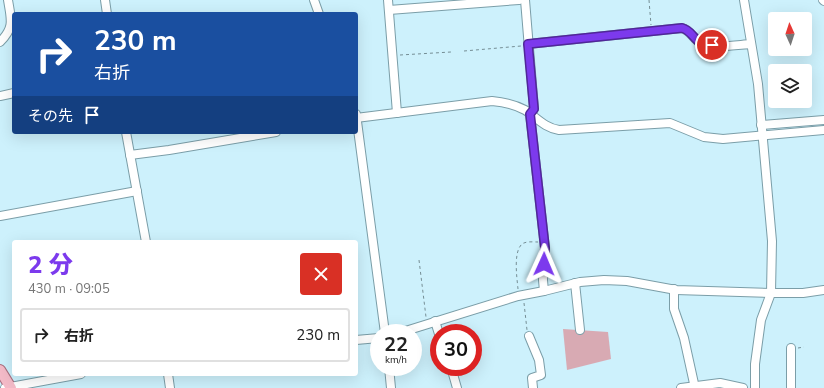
<!DOCTYPE html>
<html lang="ja">
<meta charset="utf-8">
<style>
:root{--surface:#fff;--page:#f2f2f2;--text:#222;--muted:#767676;--line:#e0e0e0;--accent:#7c3aed}
body{margin:0;font-family:"Nunito Sans","Noto Sans JP",sans-serif;background:var(--page);color:var(--text);height:100vh;display:flex;flex-direction:column;font-size:15px;white-space:nowrap}
*{box-sizing:border-box;margin:0}
p{font-size:13px;color:var(--muted)}
.icon{flex:none;width:22px;height:22px;fill:none;stroke:currentColor;stroke-width:2;stroke-linecap:round;stroke-linejoin:round}
.map{position:relative;flex:1;overflow:hidden}
.sheet{position:absolute;left:12px;top:240px;width:346px;height:136px;display:flex;flex-direction:column;background:var(--surface);border-radius:4px;box-shadow:0 4px 16px #0002}
.sheet>*{flex:none}
.top-card{position:absolute;left:12px;top:12px;width:346px;height:122px;border-radius:4px;box-shadow:0 4px 16px #0002;background:#1a4fa0;color:#fff;overflow:hidden}
.needle{width:26px;rotate:357deg}
.controls{position:absolute;left:768px;top:12px;display:grid;gap:8px}
.controls a{display:grid;place-items:center;width:44px;height:44px;border-radius:4px;background:var(--surface);box-shadow:0 4px 16px #0002;font-size:20px}
.speed{position:absolute;left:370px;top:324px;display:flex;gap:8px;font-size:20px;font-weight:700;text-align:center}
.speed>*{display:grid;place-content:center;width:52px;height:52px;border-radius:50%;background:var(--surface);box-shadow:0 4px 16px #0002;line-height:1}
.speed small{font-size:10px;font-weight:400}
.speed .limit{border:6px solid #d22;background:#fff;color:#111}
.pin{position:absolute;display:grid;place-items:center;width:34px;height:34px;color:#fff;margin:-17px;border:2px solid #fff;border-radius:50%;box-shadow:0 1px 4px #0007}
.me{position:absolute;width:44px;margin:-22px;rotate:1deg;stroke-linejoin:round;filter:drop-shadow(0 0 3px #0008)}
.turn{display:flex;align-items:center;gap:14px;height:84px;padding:0 16px;font-size:18px}
.turn .icon{width:52px;height:52px;stroke-width:2.5}
.turn b{display:block;font-size:28px;line-height:34px}
.then{display:flex;align-items:center;height:38px;padding:0 16px;background:#0003;gap:8px;font-size:15px}
.round{display:grid;place-items:center;flex:none;width:42px;height:42px;border-radius:4px;background:var(--page)}
.head{display:flex;align-items:center;justify-content:space-between;height:68px;padding:0 16px}
h1{font-size:24px;font-weight:800;line-height:30px;color:var(--accent)}
ul{padding:0;list-style:none}
li{display:flex;align-items:center;gap:12px;height:54px;margin:0 8px 6px;padding:0 8px;border:2px solid var(--line);border-radius:4px}
li div{flex:1}
li b{display:block;font-size:15px}
li em{font-style:normal}
.map>svg:first-child{display:block}
.green{fill:#d8aab3}
.lines{fill:none;stroke-linecap:round;stroke-linejoin:round}
.minor-casing{stroke:#7b9ea8;stroke-width:10}
.major-casing{stroke:#a86f7f;stroke-width:12}
.path{stroke:#758e95;stroke-width:1;stroke-dasharray:3 3;stroke-linecap:butt}
.minor{stroke:#fff;stroke-width:8}
.major{stroke:#f4bbc8;stroke-width:10}
.route-casing{stroke:#51269a;stroke-width:10}
.route{stroke:#7c3aed;stroke-width:7}
</style>
<div class="map">
<svg width="824" height="388" viewBox="0 0 824 388">
<rect width="100%" height="100%" fill="#cdf1fc"/>
<polygon class="green" points="563,329 608,332 611,359 567,370"/>
<g class="lines">
<g class="minor-casing">
<g id="minor">
<polyline points="105,0 107,14"/>
<polyline points="314,0 319,14"/>
<polyline points="388,0 397,113"/>
<polyline points="525,0 534,109 530,114 545,248 543,280 544,291"/>
<polyline points="744,0 758,84 772,241 771,293 761,320 755,364 755,388"/>
<polyline points="823,0 824,1"/>
<polyline points="389,10 519,0"/>
<path d="M0 42C15 27 11 19 8 0"/>
<path d="M528 44 682 28C691 30 693 40 701 43 715 49 736 45 751 44"/>
<polyline points="0,96 14,93"/>
<polyline points="356,114 385,333"/>
<path d="M356 118 492 101C503 102 514 104 525 110 537 118 545 128 559 130L670 123 704 137 723 139 824 130"/>
<polyline points="761,125 824,120"/>
<polyline points="126,132 146,242"/>
<polyline points="130,155 169,150 276,132"/>
<polyline points="0,216 137,191"/>
<polyline points="575,283 580,330"/>
<polyline points="674,289 674,309 684,338 695,388"/>
<polyline points="435,321 439,334"/>
<polyline points="399,333 518,296 544,291 580,282 604,280 627,281 676,290 771,293 803,293 824,290"/>
<polyline points="529,336 539,360 541,375 532,378 533,388"/>
<polyline points="356,340 379,338"/>
<polyline points="791,348 791,388"/>
<polyline points="389,367 391,388"/>
<polyline points="451,367 457,388"/>
<polyline points="168,374 170,388"/>
<polyline points="5,388 81,374"/>
<polyline points="681,388 720,383 743,388"/>
</g>
</g>
<g class="major-casing">
<polyline id="major" points="0,370 11,388"/>
</g>
<g class="path">
<polyline points="649,0 651,25"/>
<polyline points="464,51 521,46"/>
<polyline points="400,55 451,52"/>
<polyline points="419,260 426,317"/>
<path d="M518 289C517 278 513 252 522 244 526 241 533 242 538 242"/>
<polyline points="524,303 527,330"/>
<polyline points="798,348 804,347"/>
</g>
<use href="#minor" class="minor"/>
<use href="#major" class="major"/>
</g>
<g class="lines">
<g class="route-casing">
<path id="route" d="M544 264 545 248 530 114 534 109 528 44 682 28C690 30 692 36 698 41 702 44 707 44 712 45"/>
</g>
<use href="#route" class="route"/>
</g>
</svg>
<div class="controls">
<a><svg class="needle" viewBox="-14 -14 28 28"><path d="M0-13l5 13h-10z" fill="#e53935"/><path d="M0 13l5-13h-10z" fill="#767676"/></svg></a>
<a><svg class="icon" aria-label="layers" viewBox="0 0 24 24"><path d="M12 4l9 5-9 5-9-5zM3 14l9 5 9-5"/></svg></a>
</div>
<div class="speed"><div>22<small>km/h</small></div><div class="limit">30</div></div>
<div class="pin" style="left:712px;top:45px;background:#d93025"><svg class="icon" aria-label="arrive" viewBox="0 0 24 24"><path d="M6 21V4h12l-3 4 3 4H6"/></svg></div>
<svg class="me" style="left:544px;top:264px" viewBox="-20 -20 40 40"><path d="M0-17L14 15 0 8-14 15z" fill="#7c3aed" stroke="#fff" stroke-width="4"/></svg>
<div class="top-card">
<div class="turn"><svg class="icon" aria-label="right" viewBox="0 0 24 24"><path d="M7 20v-9h11M14 6l5 5-5 5"/></svg><div><b>230 m</b>右折</div></div>
<div class="then">その先<svg class="icon" aria-label="arrive" viewBox="0 0 24 24"><path d="M6 21V4h12l-3 4 3 4H6"/></svg></div>
</div>
<section class="sheet">
<div class="head"><div><h1>2 分</h1><p>430 m · 09:05</p></div><a class="round" style="background:#d93025;color:#fff"><svg class="icon" aria-label="close" viewBox="0 0 24 24"><path d="M6 6l12 12M18 6L6 18"/></svg></a></div>
<ul>
<li><svg class="icon" aria-label="right" viewBox="0 0 24 24"><path d="M7 20v-9h11M14 6l5 5-5 5"/></svg><div><b>右折</b></div><em>230 m</em></li>
</ul>
</section>
</div>
